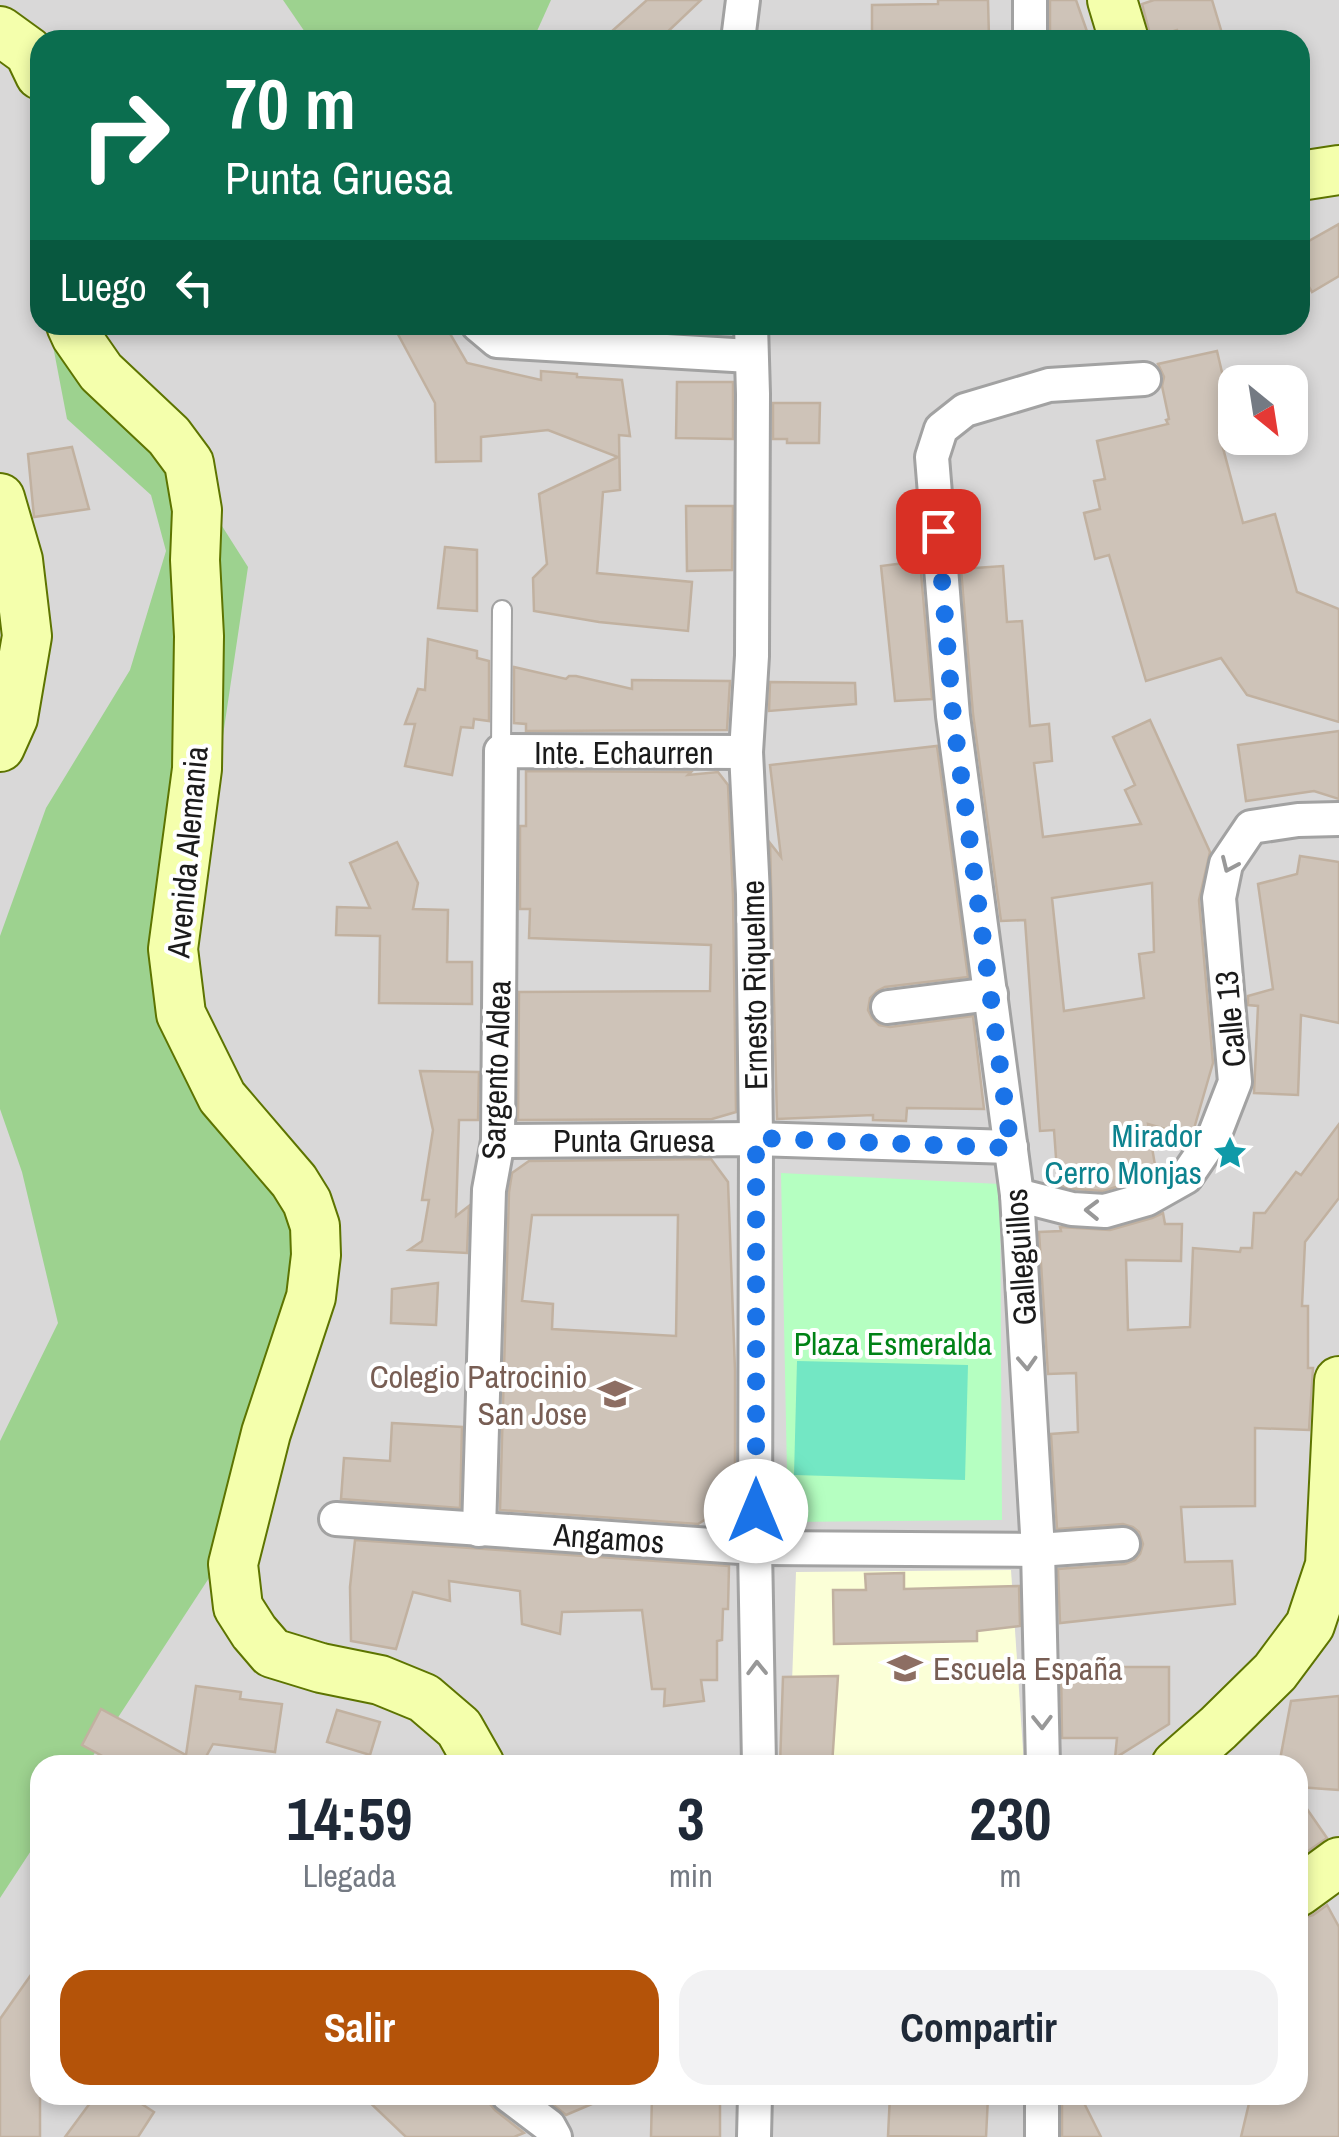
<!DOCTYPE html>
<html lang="es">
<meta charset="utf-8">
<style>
:root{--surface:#fff;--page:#f2f2f3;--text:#1f2937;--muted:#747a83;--accent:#b45309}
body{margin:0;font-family:"Archivo Narrow",sans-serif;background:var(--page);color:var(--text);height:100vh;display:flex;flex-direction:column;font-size:38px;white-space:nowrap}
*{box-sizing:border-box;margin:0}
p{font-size:32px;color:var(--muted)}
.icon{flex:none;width:55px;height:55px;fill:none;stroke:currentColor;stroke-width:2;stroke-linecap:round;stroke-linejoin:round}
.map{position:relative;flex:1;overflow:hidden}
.sheet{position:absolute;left:30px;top:1755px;width:1278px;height:350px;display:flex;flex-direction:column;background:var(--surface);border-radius:30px;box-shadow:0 5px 15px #0003}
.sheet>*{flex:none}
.guide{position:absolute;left:30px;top:30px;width:1280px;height:305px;border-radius:30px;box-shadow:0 5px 15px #0003;background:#0b6e4f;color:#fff;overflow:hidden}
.needle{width:65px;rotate:150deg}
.fabs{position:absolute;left:1218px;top:365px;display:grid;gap:20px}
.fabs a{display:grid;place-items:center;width:90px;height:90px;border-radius:20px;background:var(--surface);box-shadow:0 5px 15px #0003;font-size:50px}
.pin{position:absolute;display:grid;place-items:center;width:85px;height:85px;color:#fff;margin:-42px;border-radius:20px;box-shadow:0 5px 15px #0006}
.me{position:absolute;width:110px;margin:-55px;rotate:0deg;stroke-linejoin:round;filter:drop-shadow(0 0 8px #0008)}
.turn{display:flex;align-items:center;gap:35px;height:210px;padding:0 30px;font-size:45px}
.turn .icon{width:130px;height:130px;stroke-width:2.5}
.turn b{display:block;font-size:70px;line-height:85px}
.then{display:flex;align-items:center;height:95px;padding:0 30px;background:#0003;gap:20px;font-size:38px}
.eta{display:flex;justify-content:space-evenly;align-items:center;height:170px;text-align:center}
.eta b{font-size:60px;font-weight:800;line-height:70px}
.primary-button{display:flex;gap:20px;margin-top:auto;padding:20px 30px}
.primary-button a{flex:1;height:115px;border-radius:30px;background:var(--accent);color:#fff;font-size:40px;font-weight:800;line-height:115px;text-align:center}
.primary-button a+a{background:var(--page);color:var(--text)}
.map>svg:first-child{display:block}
.residential{fill:#d9d8d8;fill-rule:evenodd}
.education{fill:#fbffd7}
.forest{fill:#9dd28f}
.park{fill:#b5ffc1}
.pitch{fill:#73e7c4}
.building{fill:#cec3b8;stroke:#c1b1a0;stroke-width:2.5;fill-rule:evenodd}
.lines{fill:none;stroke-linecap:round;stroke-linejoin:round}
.lane-casing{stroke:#a2a2a2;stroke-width:22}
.street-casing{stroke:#a2a2a2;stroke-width:38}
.secondary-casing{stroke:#5d7400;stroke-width:52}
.lane{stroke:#fff;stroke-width:18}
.street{stroke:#fff;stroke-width:32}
.secondary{stroke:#f4ffac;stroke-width:48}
.oneway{stroke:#989898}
.route{stroke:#1a73e8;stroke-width:18;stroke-dasharray:0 32.4}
.labels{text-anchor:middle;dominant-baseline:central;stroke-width:8;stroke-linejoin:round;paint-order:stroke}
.street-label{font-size:32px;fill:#1b1b1b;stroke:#fff}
.culture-label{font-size:32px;fill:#0d838f;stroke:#fff;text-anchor:end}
.park-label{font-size:32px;fill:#008216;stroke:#fff}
.education-label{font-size:32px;fill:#785e54;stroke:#fff;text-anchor:end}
</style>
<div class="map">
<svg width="1339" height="2137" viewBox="0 0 1339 2137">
<rect width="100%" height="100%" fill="#eeeadf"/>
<path class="residential" d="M0 0H1339V2137H0ZM40 40H1300V325H40ZM1235 382H1290V438H1235ZM40 1765H1298V2095H40Z"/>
<polygon class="education" points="1011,1570 1024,1765 789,1765 796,1572"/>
<g class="forest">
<polygon points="283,0 551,0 533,40 320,40 307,35"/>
<polygon points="33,122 40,153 40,276 39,269"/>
<polygon points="49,325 215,515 248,567 183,1005 321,1239 236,1456 209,1578 87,1765 40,1765 40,1837 0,1898 0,1441 58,1323 22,1172 0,1109 0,936 46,808 130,670 166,551 151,495 67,419"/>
</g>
<polygon class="park" points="781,1173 1000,1184 1002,1520 788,1522"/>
<polygon class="pitch" points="797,1361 968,1365 965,1480 794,1475"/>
<g class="building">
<polygon points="647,0 701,0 659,40 602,40"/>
<polygon points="938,0 988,0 989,38 982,38 982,40 946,40 940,38 872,39 872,5 938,4"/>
<polygon points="1050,0 1076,0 1090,40 1050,40"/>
<polygon points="1154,0 1212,0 1224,40 1182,40 1177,30 1151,38 1142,4"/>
<polygon points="1339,224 1339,276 1312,292 1300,271 1300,246"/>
<polygon points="393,325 445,325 467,363 541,380 541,371 577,374 577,377 622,380 630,436 619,435 620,490 603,492 597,573 692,582 688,631 599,622 534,611 533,578 547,564 539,494 618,457 548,430 481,437 481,461 436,462 435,403"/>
<polygon points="1217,351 1235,428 1219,433 1243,523 1275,514 1297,592 1339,609 1339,722 1247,695 1221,658 1146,681 1109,555 1095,559 1084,513 1100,509 1094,481 1105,479 1097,441 1168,424 1166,420 1169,419 1162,386 1164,377 1158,364"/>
<polygon points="677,382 733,382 733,439 676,438"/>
<polygon points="773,403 820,403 819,443 787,443 787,439 773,439"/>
<polygon points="72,447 89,509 34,517 28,454"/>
<polygon points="686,506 733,506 732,570 687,571"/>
<polygon points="445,547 477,550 477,611 438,608"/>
<polygon points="920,561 932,699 895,701 881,566"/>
<path d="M1003 566 1007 622 1022 621 1030 726 1049 724 1052 761 1034 763 1043 837 1141 824 1125 790 1135 785 1113 737 1150 720 1210 852 1199 900 1213 1063 1193 1132 1190 1136 1148 1124 1156 1171 1139 1180 1103 1191 1075 1189 1058 1185 1054 1130 1040 1131 1025 920 1001 921 973 714 961 569ZM1152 883 1154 952 1139 954 1144 998 1064 1011 1052 898Z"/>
<polygon points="428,639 477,651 477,658 489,661 489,721 474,719 473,728 461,727 452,775 405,766 415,724 405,724 418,689 425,690"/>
<polygon points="514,667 566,679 569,676 576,676 632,689 632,680 730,681 727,730 526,731 526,724 514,723"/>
<polygon points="770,682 855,683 856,704 769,711"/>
<polygon points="1339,731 1339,799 1314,791 1246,801 1238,745"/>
<polygon points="937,746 968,977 885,987 877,991 870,998 868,1010 872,1018 879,1025 890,1027 973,1016 984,1109 907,1108 906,1121 873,1120 873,1115 777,1119 770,843 781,857 770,765"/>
<polygon points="526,771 691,772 688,775 718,772 728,785 733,895 736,1112 712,1119 518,1120 519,992 710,991 711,945 529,938 530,909 520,909 520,826 526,826"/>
<polygon points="397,842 418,883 413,909 448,910 447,962 472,962 472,1004 379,1003 380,936 336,935 337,907 370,908 350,863"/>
<polygon points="1300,856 1339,862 1339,1023 1301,1015 1298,1095 1254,1093 1258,1006 1248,1005 1248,996 1273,989 1258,884 1297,874"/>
<polygon points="420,1071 479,1072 478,1120 459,1120 456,1216 469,1206 467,1253 409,1250 422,1241 429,1200 422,1200 433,1130"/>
<polygon points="1339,1124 1339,1198 1305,1242 1302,1306 1308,1306 1308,1368 1313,1368 1309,1430 1255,1428 1255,1506 1181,1507 1185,1562 1232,1561 1235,1604 1060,1623 1058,1569 1125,1564 1135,1560 1140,1554 1143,1544 1139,1532 1133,1527 1123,1524 1057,1529 1051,1434 1078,1432 1076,1373 1048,1374 1039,1232 1061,1231 1060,1227 1110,1230 1152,1218 1163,1213 1165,1224 1182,1224 1181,1261 1126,1260 1128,1330 1190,1327 1193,1248 1240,1252 1241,1248 1252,1248 1254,1213 1265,1213 1296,1172 1301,1175"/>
<path d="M711 1159 728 1182 735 1370V1501L698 1524 500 1510 509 1192 512 1173 529 1161ZM532 1215H678L676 1336 552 1329 553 1304 522 1301Z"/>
<polygon points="438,1283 436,1325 391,1323 392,1289"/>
<polygon points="392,1423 462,1427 460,1508 341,1499 344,1458 390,1461"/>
<polygon points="355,1540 729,1566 728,1609 723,1609 722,1640 717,1641 717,1680 701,1680 704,1701 664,1706 665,1689 652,1689 642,1610 562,1612 560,1634 522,1624 520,1591 449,1581 450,1601 413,1592 396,1649 351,1641 350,1587"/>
<polygon points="904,1573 904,1589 1019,1586 1020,1626 977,1631 977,1641 834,1644 833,1590 866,1590 865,1574"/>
<polygon points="1061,1667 1169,1667 1169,1724 1115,1758 1117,1738 1062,1738"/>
<polygon points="838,1676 832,1765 780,1765 783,1677"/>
<polygon points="196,1686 241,1692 240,1699 282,1704 275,1752 213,1744 202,1764 204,1765 119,1765 82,1745 101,1709 186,1755"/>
<polygon points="1339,1696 1339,1790 1298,1787 1298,1765 1279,1765 1291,1701"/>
<polygon points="337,1710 380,1722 370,1755 327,1742"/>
<polygon points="1298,1796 1327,1838 1298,1858"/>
<polygon points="1327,1905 1339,1927 1339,2137 1241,2137 1251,2095 1298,2095 1298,1919 1313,1915"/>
<polygon points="40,1962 40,2137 0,2137 0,2019"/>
<polygon points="96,2095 128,2095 154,2112 138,2137 65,2137"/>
<polygon points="362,2095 488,2095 490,2104 495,2110 524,2133 514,2137 406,2137"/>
<polygon points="541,2095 613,2095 566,2115"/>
<polygon points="652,2095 720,2095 720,2137 651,2137"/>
<polygon points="890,2095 988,2097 986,2137 888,2136"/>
<polygon points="1062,2095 1080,2095 1101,2137 1062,2137"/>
</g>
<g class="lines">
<g class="lane-casing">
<polyline id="lane" points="501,751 502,610"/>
</g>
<g class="street-casing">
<g id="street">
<polyline points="738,40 743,0"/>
<polyline points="1030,40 1030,0"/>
<polyline points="478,325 497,341 750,356"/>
<polyline points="751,325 753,394 752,656 746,752 753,894 756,1139 755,1548 759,1765"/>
<polyline points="888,1007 991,994"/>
<polyline points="498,1141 756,1139 1011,1147"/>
<polyline points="1017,1195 1072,1209 1105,1211 1147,1199 1186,1177 1214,1136 1235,1082 1219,898 1226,864 1251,827 1298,820 1339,819"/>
<polyline points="336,1519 755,1548 1038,1550 1123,1544"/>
<polyline points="479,1530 489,1190 498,1141 501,751 746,752"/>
<polyline points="1043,1765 1038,1550 1017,1195 953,716 932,457 941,429 965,410 1049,385 1144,379"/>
<polyline points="508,2095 549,2126 555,2137"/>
<polyline points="1042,2095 1042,2137"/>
<polyline points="754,2137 755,2095"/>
</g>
</g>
<g class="secondary-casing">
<g id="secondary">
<polyline points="1112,0 1124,40"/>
<polyline points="0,31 29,52 40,75"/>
<polyline points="1300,176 1339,170"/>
<polyline points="71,325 76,336 101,372 169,436 189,463 197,510 195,560 199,636 197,769 173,949 181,1014 222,1097 294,1181 307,1202 315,1226 316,1255 311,1297 266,1433 233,1564 238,1607 254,1632 272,1653 321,1668 380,1680 424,1698 459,1728 480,1765"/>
<polyline points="0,498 18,560 27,636 13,718 0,747"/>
<polyline points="1176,1765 1218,1728 1275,1672 1310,1625 1330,1565 1339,1381"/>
<polyline points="1298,1892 1339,1862"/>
</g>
</g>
<use href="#lane" class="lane"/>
<use href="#street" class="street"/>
<use href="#secondary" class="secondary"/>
</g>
<defs><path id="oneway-chevron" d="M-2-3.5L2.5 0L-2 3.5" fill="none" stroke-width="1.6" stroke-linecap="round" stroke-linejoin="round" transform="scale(2.5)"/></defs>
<g class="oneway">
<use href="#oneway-chevron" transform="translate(1229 865) rotate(114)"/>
<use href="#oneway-chevron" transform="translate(1092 1210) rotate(-179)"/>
<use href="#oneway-chevron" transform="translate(1027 1363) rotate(87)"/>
<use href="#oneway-chevron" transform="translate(757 1668) rotate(-91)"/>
<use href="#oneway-chevron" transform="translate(1042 1722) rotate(89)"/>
</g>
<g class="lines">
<polyline class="route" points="756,1511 756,1138 1011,1148 953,716 938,531"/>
</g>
<defs>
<g id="sight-bare" transform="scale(2.7)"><path d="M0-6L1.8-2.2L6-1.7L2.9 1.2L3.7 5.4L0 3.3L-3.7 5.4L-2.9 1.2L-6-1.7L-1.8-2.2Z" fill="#0f9aa8" stroke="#fff" stroke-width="2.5" paint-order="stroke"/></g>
<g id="school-bare" transform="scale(2.7)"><path d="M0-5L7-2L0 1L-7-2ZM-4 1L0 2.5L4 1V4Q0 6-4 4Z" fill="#8d6e63" stroke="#fff" stroke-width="2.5" paint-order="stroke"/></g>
</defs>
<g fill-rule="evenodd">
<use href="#sight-bare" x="1230" y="1153"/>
<use href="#school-bare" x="615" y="1394"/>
<use href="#school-bare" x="905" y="1668"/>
</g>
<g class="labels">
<g class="street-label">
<text x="624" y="752">Inte. Echaurren</text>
<text transform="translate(187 852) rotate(-85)">Avenida Alemania</text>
<text transform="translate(754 985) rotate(-91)">Ernesto Riquelme</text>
<text transform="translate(1230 1019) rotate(-95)">Calle 13</text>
<text transform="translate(496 1070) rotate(-88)">Sargento Aldea</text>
<text x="634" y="1140">Punta Gruesa</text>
<text transform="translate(1020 1257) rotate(-94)">Galleguillos</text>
<text transform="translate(609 1538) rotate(4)">Angamos</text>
</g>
<g class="culture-label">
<text x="1202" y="1135">Mirador<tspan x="1202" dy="37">Cerro Monjas</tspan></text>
</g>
<g class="park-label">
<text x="893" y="1343">Plaza Esmeralda</text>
</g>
<g class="education-label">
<text x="587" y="1376">Colegio Patrocinio<tspan x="587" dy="37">San Jose</tspan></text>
<text x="933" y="1668" text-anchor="start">Escuela España</text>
</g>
</g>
</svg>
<div class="fabs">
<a><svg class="needle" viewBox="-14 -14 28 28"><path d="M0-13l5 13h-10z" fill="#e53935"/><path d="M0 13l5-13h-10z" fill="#747a83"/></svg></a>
</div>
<div class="pin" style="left:938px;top:531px;background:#d93025"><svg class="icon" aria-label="arrive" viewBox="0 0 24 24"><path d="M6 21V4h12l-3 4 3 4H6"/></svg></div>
<svg class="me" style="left:756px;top:1511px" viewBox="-20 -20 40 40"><circle r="19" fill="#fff"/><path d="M0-13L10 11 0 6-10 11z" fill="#1a73e8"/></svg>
<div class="guide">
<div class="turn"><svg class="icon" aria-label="right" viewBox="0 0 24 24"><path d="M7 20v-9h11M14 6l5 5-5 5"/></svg><div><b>70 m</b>Punta Gruesa</div></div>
<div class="then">Luego<svg class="icon" aria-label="left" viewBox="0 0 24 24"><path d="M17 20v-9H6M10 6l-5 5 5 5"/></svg></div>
</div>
<section class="sheet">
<div class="eta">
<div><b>14:59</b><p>Llegada</p></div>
<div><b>3</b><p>min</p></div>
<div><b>230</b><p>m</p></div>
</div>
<div class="primary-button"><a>Salir</a><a>Compartir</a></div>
</section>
</div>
